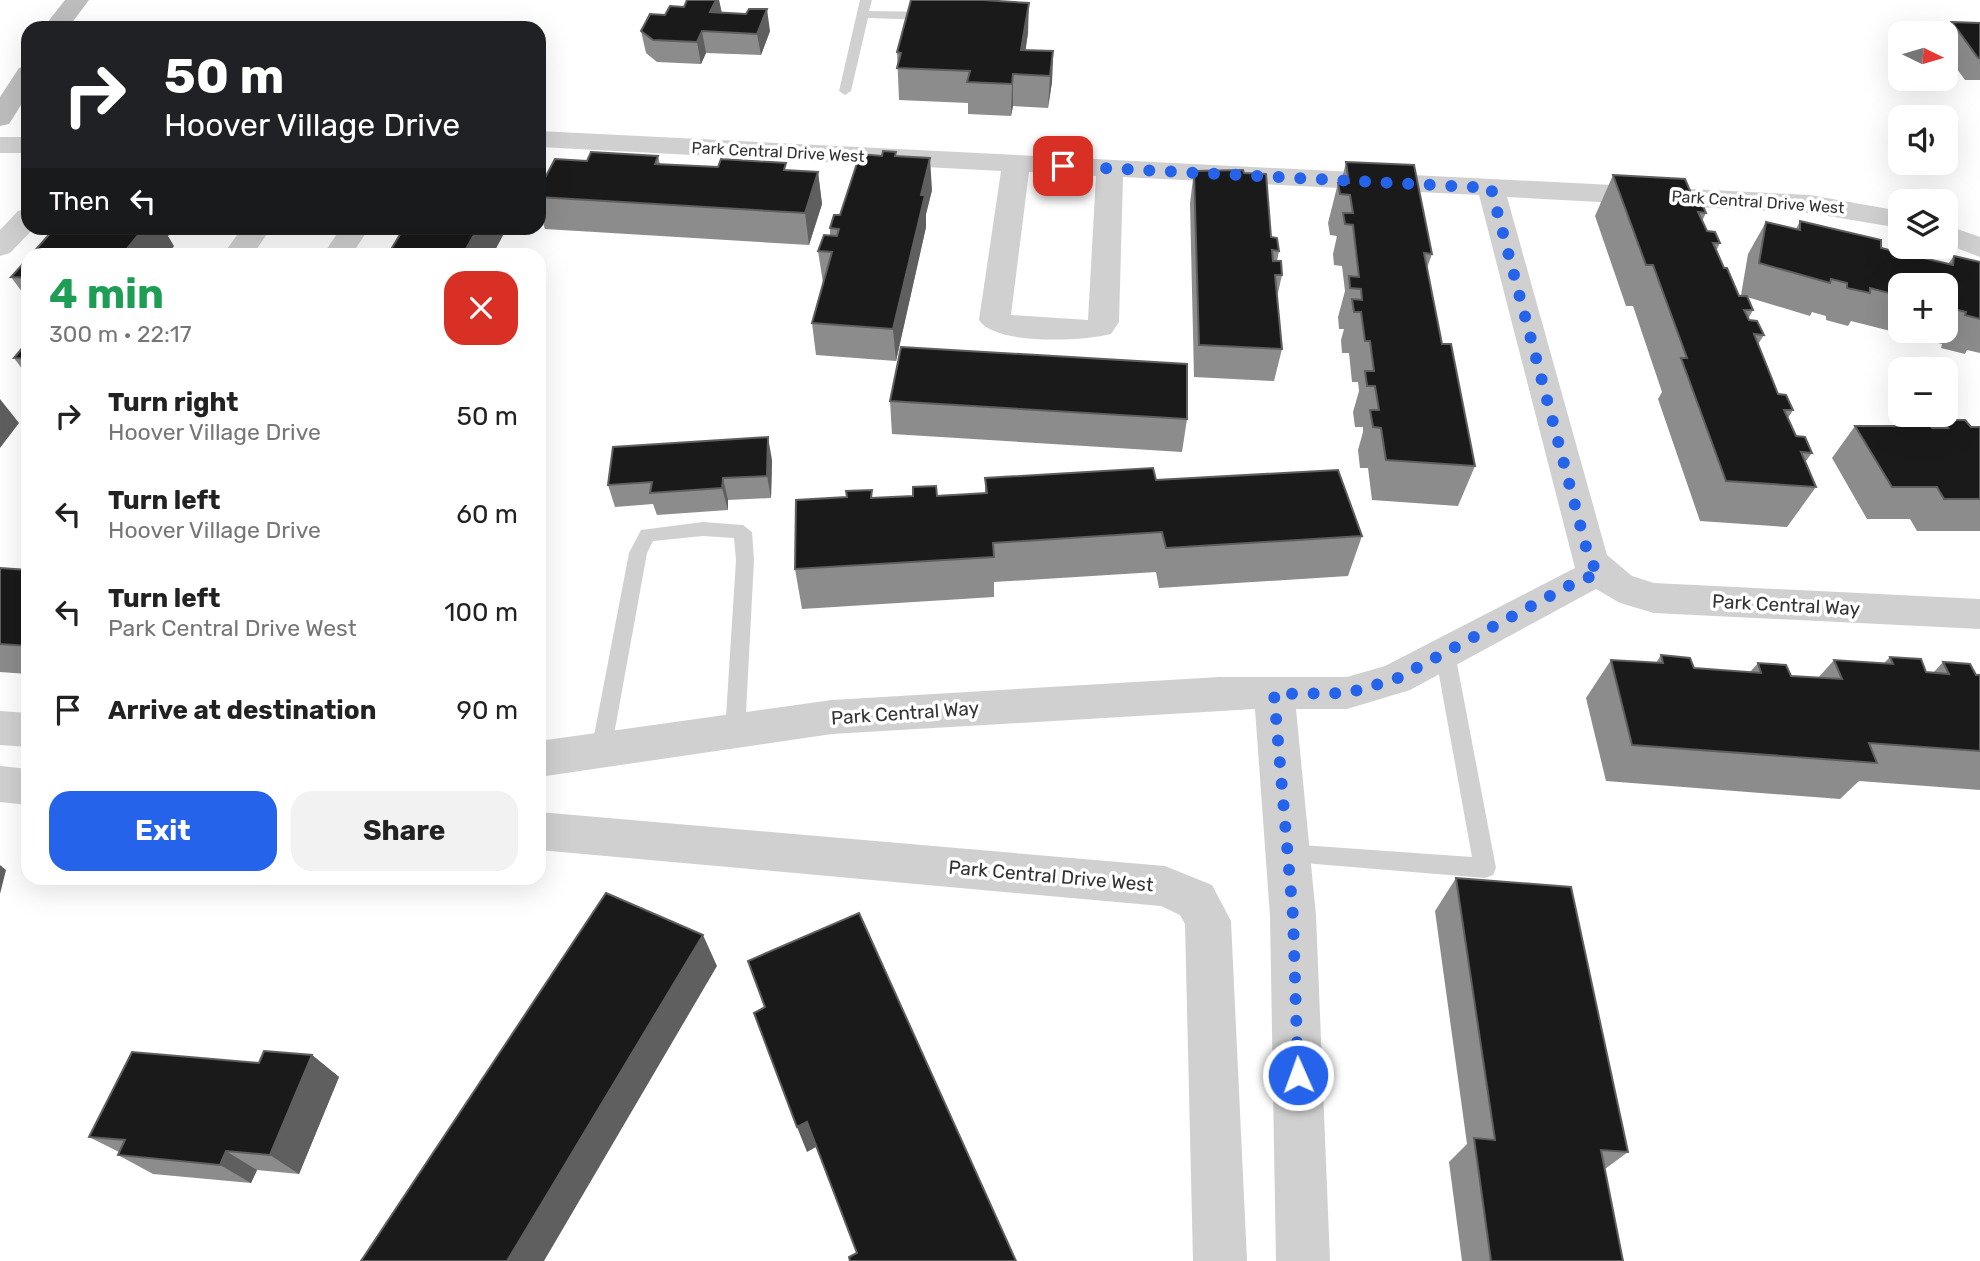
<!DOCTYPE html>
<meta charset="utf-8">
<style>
:root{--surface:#fff;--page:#f2f2f2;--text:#222;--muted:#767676;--accent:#2563eb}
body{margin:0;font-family:Rubik,sans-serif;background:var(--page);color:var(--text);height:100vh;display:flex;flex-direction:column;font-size:26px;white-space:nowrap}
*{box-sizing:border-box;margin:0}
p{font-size:23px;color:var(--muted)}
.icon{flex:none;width:38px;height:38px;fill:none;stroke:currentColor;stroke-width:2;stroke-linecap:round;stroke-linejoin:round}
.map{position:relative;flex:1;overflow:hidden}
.drawer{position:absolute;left:21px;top:248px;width:525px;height:637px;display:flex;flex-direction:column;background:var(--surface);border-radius:21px;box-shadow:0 7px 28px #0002}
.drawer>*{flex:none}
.banner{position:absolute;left:21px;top:21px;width:525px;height:214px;border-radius:21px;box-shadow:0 7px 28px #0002;background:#202124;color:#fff;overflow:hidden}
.needle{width:46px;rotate:95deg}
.controls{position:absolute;left:1888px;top:21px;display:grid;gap:14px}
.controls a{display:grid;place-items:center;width:70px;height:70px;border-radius:14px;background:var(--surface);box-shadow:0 7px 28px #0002;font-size:35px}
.pin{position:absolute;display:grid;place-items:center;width:60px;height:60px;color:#fff;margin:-30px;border-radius:14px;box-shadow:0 4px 10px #0006}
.me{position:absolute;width:77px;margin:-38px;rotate:358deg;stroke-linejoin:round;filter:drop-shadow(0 0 5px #0008)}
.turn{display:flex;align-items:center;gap:24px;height:147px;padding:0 28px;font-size:32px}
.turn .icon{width:91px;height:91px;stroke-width:2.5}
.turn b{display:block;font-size:49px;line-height:60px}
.then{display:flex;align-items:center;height:66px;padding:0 28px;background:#0003;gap:14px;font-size:26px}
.round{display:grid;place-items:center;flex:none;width:74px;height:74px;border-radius:21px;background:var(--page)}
.overview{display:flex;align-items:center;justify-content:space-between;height:119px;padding:0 28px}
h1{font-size:42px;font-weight:700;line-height:52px;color:#1e9e55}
.button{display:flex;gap:14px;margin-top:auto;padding:14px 28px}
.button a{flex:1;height:80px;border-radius:21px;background:var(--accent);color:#fff;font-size:28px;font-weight:700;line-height:80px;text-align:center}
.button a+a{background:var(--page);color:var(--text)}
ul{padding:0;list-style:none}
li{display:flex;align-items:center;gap:21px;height:98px;padding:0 28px}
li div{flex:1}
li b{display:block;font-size:26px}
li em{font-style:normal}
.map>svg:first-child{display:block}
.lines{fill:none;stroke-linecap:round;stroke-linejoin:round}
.lane{fill:#d0d0d0;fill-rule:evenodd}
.street{fill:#d0d0d0;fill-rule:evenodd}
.secondary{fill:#bdbdbd;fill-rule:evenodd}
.wall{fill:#8c8c8c;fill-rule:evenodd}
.shaded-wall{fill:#5f5f5f}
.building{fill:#1a1a1a;stroke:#5f5f5f;stroke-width:2}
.route{stroke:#2563eb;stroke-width:12;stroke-dasharray:0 21.6}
.labels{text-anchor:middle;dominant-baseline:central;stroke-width:7;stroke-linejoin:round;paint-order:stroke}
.far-street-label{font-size:16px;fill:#333;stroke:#fff}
.street-label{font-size:19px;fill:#333;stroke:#fff}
</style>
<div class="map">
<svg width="1980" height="1261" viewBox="0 0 1980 1261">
<rect width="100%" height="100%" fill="#fff"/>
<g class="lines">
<g class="lane">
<polygon points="860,0 872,0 869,11 931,12 937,16 931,20 868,18 851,91 845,95 839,91"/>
<polygon points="703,522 743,525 752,532 754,560 745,732 742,738 735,741 728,738 725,732 736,560 734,538 703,536 653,541 647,553 611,751 608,757 601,760 594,757 591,751 629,553 641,530"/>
<polygon points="1445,645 1452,647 1455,653 1496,868 1493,875 1485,878 1279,861 1276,854 1279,847 1287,844 1472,857 1435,653 1438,647"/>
</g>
<g class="street">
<path d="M539 131 1810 195 1900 211V228L1810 213 1507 197 1607 555 1632 576 1654 583 1980 599V629L1654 613 1620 603 1596 589 1410 690 1347 709H1296L1316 916 1330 1261H1276L1270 916 1255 709 832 734 539 777V741L832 700 1220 677H1347L1385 666 1575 568 1479 195 1123 177 1119 322 1111 334C1084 341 996 346 979 320L1001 171 539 147ZM1029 172 1096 176 1088 320 1011 315Z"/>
<rect x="0" y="137" width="28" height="16"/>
<polygon points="28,208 28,228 34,228 10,253 0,256 0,230 18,211"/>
<polygon points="1946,225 1980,237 1980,257 1946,244"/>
<polygon points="242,228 271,228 252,256 222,256"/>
<polygon points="341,228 369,228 351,256 322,256"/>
<polygon points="0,711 28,713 28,747 0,745"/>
<polygon points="0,766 28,769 28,805 0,802"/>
<polygon points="539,812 1165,866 1212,885 1231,921 1247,1261 1193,1261 1185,924 1180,915 1161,906 539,850"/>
</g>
<g class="secondary">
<polygon points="65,0 89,0 68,28 43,28"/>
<polygon points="28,65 28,94 9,124 0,126 0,97 19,68"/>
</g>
</g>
<g class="wall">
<polygon points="719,0 722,13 770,31 761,55 706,53 701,64 657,62 646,53 641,31 665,15 684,7"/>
<polygon points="911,0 984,0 1028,33 1025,50 1053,51 1052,82 1048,108 1013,106 1011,116 968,114 968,103 899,100 897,52"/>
<polygon points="1952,22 1980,23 1980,80 1965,80 1946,54 1946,33 1945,33"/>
<polygon points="658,156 660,164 818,172 822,204 809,245 545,229 539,211 539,189 587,161"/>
<polygon points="882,156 896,156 932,190 926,214 926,227 896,361 816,355 812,323 823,283 818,251 830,235 830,228 840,215"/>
<polygon points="1346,162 1432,254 1427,268 1442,344 1475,466 1458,506 1372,500 1368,468 1360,468 1358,450 1363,432 1363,427 1355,427 1353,412 1359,391 1358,382 1352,382 1349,353 1342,353 1341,340 1344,329 1339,329 1338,317 1345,291 1342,266 1334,265 1333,254 1337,236 1330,235 1328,223 1338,183 1341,183"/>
<polygon points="1194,171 1244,173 1271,237 1279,251 1277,261 1282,275 1277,297 1282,349 1274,381 1194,377 1190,203"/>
<path d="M1613 175 1706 213 1702 221 1707 231 1720 243 1716 251 1724 268 1739 296H1744L1741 295 1748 254 1766 222 1796 229 1800 221 1881 248 1948 264 1954 256 1980 262V353L1967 350 1965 354 1941 348 1942 344 1851 321 1848 326 1826 320V316L1812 312 1810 316 1747 297 1753 310 1748 319 1764 335 1758 344 1778 394 1793 410 1788 418 1796 436 1812 453 1805 462 1816 487 1787 527 1700 521 1658 399 1662 392 1633 306H1626L1595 216ZM1900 285H1946V331H1900Z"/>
<polygon points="28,258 28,300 11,277"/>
<polygon points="28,341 28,377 14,358"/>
<polygon points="890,401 1187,419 1182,452 892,434"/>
<polygon points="1902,420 1932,428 1935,428 1942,420 1971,427 1980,427 1980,531 1917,531 1910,519 1867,519 1832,458 1855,426 1897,426"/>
<polygon points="772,460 771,498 728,500 728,510 657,515 653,504 615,507 608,485"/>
<polygon points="985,478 1156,480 1362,536 1348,576 1159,588 1156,572 994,582 994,597 802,609 795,569 847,497 872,490 872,498 985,493"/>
<polygon points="0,568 28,570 28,674 0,672"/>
<polygon points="1661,655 1694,668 1750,672 1758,663 1791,676 1818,678 1834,660 1884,663 1890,657 1926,672 1933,673 1943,662 1976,675 1980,675 1980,790 1859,781 1840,799 1606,781 1586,698 1611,660 1656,663"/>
<polygon points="1456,878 1628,1152 1605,1169 1623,1261 1462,1261 1449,1162 1467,1144 1435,911"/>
<polygon points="312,1055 339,1077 299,1174 257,1170 251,1183 153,1174 118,1155 119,1152 89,1137 259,1063"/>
</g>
<g class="shaded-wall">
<polygon points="716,0 719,0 722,15 710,12"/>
<polygon points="1029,3 1028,33 1022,75 1021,50"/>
<polygon points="767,9 770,31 761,55 757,34"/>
<polygon points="702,31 706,53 701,64 697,42"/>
<polygon points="1053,51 1052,82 1048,108 1050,76"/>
<polygon points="1013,74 1013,106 1011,116 1012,84"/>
<polygon points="930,158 932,190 926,214 926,227 896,361 893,329 921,195"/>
<polygon points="818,172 822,204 809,245 805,213"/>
<polygon points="144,228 174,228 168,236 174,246 167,256 121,256"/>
<polygon points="478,228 507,228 492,256 462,256"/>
<polygon points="0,399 19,423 0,448"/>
<polygon points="768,437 772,460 771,498 767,476"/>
<polygon points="723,478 728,500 728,510 722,488"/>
<polygon points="0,865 6,870 0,894"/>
<polygon points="703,935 717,966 544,1261 507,1261"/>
<polygon points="312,1055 339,1077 299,1174 270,1155"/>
<polygon points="807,1122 816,1147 807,1152 797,1127"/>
<polygon points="226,1151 257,1170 251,1183 220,1165"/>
</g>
<g class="building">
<polygon points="687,0 716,0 710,12 746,14 749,9 767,9 757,34 702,31 697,42 653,40 641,31 650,14 665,15 670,6 684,7"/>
<polygon points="911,0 983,0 1029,3 1021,50 1053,51 1050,76 1013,74 1012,84 967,82 970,71 897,68 901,53 897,52"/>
<polygon points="1952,22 1980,23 1980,58 1978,58"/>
<polygon points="174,24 205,26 203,28 170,28"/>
<polygon points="883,151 896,152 895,156 930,158 921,195 925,195 893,329 812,323 832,252 818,251 824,235 837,236 839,229 830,228 834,215 840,215 860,154 882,156"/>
<polygon points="591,152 658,156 655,164 718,167 721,159 786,163 784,170 818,172 805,213 539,197 539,189 555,159 587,161"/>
<polygon points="1346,162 1414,165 1432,254 1424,253 1442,344 1451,344 1475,466 1386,460 1381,428 1373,427 1370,410 1379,410 1375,386 1367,386 1365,371 1374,371 1370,341 1365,341 1361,312 1354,312 1352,299 1362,300 1361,289 1350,288 1349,276 1359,277 1353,225 1345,224 1343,213 1353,213 1350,195 1340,194 1338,183 1349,183"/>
<polygon points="1243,170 1244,173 1266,174 1271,237 1277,238 1279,251 1272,250 1273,261 1281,261 1282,275 1275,275 1282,349 1199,345 1194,171"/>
<polygon points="1613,175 1685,179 1694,200 1701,201 1706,213 1698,212 1707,231 1715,232 1720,243 1713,243 1724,268 1727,268 1739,296 1747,296 1753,310 1744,310 1749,320 1757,321 1764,335 1754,334 1778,394 1786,395 1793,410 1784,410 1796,436 1805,437 1812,453 1801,452 1816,487 1726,481 1681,358 1687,358 1653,265 1646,265"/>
<polygon points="1800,221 1881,240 1881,248 1953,265 1954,256 1980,262 1980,319 1965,315 1966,312 1946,307 1946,285 1900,285 1900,296 1870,288 1870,293 1847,288 1847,283 1831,279 1830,283 1759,263 1766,222 1800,230"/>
<polygon points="55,228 144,228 121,256 30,256"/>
<polygon points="404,228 478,228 462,256 387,256"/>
<polygon points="28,258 28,278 11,277"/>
<polygon points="28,341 28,359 14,358"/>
<polygon points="901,347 1187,364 1187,419 890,401"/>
<polygon points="1902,420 1927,420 1932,428 1948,428 1942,420 1965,420 1971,427 1980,427 1980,499 1944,499 1937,487 1892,487 1855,426 1906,426"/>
<polygon points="768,437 767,476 723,478 722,488 650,493 652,482 608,485 613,447"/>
<polygon points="1153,468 1156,480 1338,470 1362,536 1166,548 1162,532 993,543 994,557 795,569 796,500 847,497 846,491 872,490 871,498 913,496 913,487 936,486 937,496 987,493 985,478"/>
<polygon points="0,568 28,570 28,646 0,644"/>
<polygon points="1661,655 1690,658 1694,668 1761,673 1758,663 1786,665 1791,676 1842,679 1834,660 1893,664 1890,657 1921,659 1926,672 1949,674 1943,662 1970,664 1976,675 1980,675 1980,751 1869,743 1877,763 1632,745 1611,660 1663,663"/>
<polygon points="1456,878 1571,887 1628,1152 1601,1150 1623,1261 1491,1261 1474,1138 1495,1140"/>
<polygon points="606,893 703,935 507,1261 361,1261"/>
<polygon points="859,913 1016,1261 850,1261 849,1257 857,1253 807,1122 797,1127 754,1013 765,1007 748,961"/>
<polygon points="264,1051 312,1055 270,1155 226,1151 220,1165 118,1155 125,1140 89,1137 132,1052 259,1063"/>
</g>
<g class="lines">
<polyline class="route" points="1063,166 1491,188 1590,562 1600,573 1576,582 1396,679 1348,693 1274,694 1293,916 1298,1075"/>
</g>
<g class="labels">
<g class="far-street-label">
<text transform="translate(778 152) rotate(3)">Park Central Drive West</text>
<text transform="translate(1758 202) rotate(4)">Park Central Drive West</text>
</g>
<g class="street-label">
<text transform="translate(1786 605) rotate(3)">Park Central Way</text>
<text transform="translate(905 713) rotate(-4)">Park Central Way</text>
<text transform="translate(1051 876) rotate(5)">Park Central Drive West</text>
</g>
</g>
</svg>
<div class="controls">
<a><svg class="needle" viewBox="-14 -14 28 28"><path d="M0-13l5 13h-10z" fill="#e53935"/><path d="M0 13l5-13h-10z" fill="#767676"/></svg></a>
<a><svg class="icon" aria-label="sound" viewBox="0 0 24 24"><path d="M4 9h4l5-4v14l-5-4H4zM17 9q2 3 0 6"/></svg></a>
<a><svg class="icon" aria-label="layers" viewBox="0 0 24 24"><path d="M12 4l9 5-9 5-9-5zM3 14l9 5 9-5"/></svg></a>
<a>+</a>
<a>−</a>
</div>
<div class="pin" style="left:1063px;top:166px;background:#d93025"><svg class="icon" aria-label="arrive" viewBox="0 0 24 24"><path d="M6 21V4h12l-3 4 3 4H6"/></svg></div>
<svg class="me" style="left:1298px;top:1075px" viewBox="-20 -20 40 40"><circle r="17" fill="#2563eb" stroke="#fff" stroke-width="3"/><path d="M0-11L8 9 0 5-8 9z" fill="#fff"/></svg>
<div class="banner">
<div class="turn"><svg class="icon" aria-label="right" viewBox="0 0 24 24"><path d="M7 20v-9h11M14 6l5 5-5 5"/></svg><div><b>50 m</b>Hoover Village Drive</div></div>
<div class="then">Then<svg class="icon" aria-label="left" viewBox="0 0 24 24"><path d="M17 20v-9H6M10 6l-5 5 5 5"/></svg></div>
</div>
<section class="drawer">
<div class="overview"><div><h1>4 min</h1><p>300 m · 22:17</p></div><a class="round" style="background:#d93025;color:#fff"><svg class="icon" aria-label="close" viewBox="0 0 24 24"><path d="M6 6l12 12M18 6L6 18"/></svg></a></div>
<ul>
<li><svg class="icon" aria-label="right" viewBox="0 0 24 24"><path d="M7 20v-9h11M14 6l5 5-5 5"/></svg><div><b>Turn right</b><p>Hoover Village Drive</p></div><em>50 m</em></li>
<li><svg class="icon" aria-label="left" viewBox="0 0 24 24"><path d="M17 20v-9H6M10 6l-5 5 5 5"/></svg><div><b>Turn left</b><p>Hoover Village Drive</p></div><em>60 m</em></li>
<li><svg class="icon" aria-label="left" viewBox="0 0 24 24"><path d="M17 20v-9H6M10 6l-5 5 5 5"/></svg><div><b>Turn left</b><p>Park Central Drive West</p></div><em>100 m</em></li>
<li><svg class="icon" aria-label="arrive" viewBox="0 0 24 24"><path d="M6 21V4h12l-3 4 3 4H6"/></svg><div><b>Arrive at destination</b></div><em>90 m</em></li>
</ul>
<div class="button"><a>Exit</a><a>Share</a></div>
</section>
</div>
